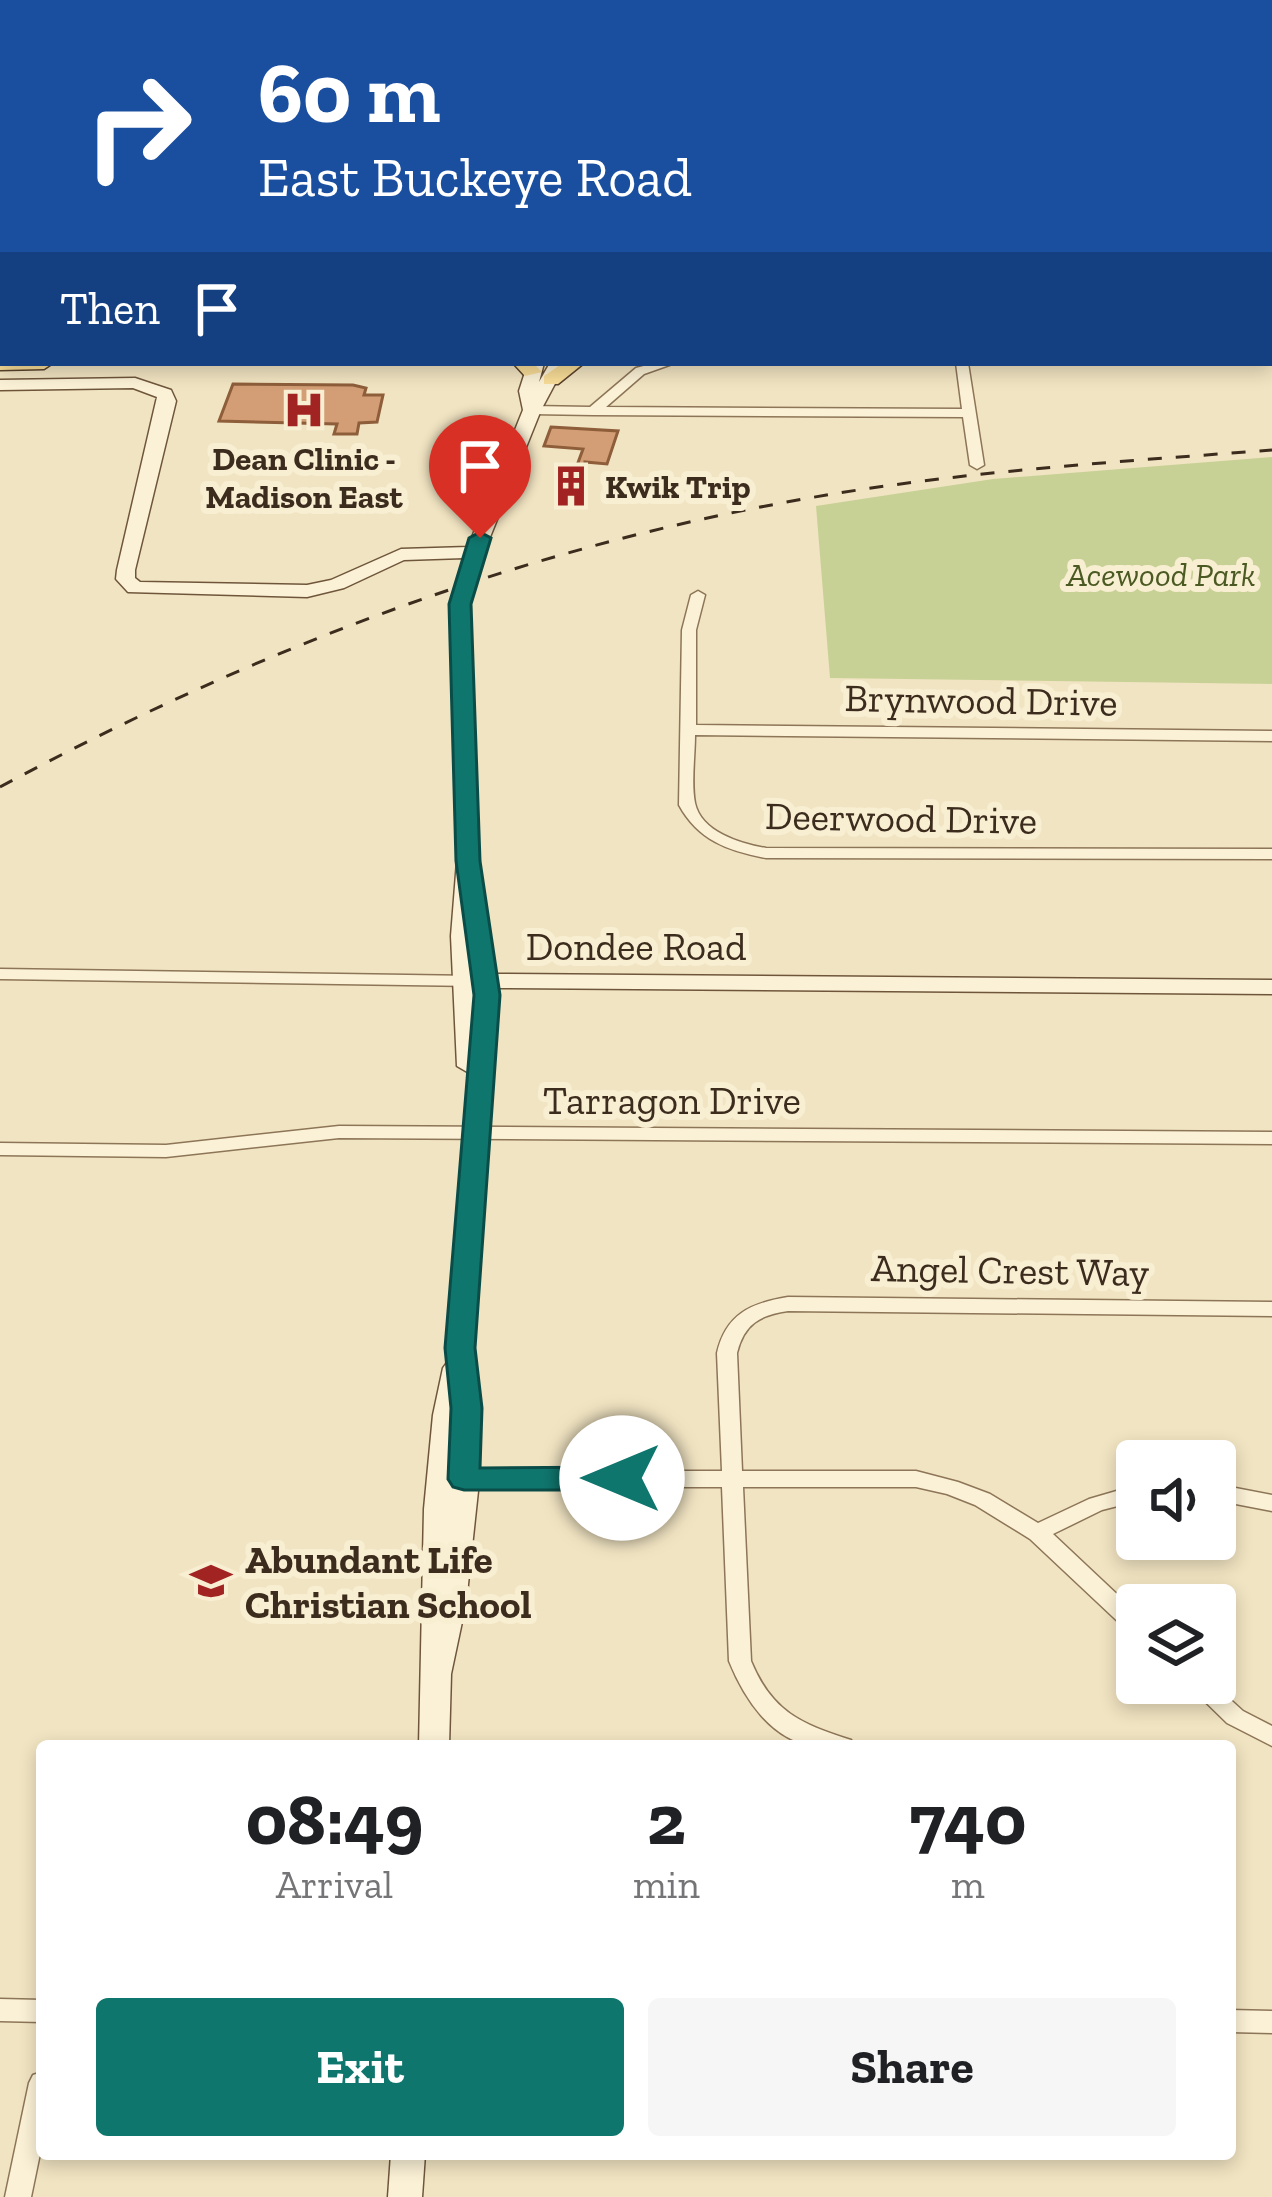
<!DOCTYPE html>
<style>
:root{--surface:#fff;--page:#f6f6f6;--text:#202124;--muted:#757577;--accent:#0f766e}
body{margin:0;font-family:"Zilla Slab",serif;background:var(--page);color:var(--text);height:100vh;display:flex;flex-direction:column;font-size:45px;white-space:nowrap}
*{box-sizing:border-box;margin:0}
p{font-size:39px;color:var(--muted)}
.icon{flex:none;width:66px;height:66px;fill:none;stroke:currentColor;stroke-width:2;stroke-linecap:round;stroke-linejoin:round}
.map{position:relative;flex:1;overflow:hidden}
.side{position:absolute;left:36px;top:1740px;width:1200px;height:420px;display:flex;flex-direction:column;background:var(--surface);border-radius:12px;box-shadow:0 6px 18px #0003}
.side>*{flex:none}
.guide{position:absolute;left:0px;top:0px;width:1272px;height:366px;box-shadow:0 6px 18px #0003;background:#1a4fa0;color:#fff;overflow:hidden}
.tools{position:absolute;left:1116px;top:1440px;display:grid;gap:24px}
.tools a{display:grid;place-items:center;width:120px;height:120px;border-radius:12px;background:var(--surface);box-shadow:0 6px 18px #0003;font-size:60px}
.pin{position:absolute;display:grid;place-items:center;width:102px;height:102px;color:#fff;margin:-123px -51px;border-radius:50% 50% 50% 0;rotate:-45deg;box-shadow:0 0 12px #0007}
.pin .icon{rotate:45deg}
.me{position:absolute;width:132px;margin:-66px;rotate:270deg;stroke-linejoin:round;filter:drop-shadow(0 0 9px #0008)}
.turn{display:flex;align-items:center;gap:42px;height:252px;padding:0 60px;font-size:54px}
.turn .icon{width:156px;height:156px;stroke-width:2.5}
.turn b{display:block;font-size:84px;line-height:102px}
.then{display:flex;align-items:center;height:114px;padding:0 60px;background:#0003;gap:24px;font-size:45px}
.eta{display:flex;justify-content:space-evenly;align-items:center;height:204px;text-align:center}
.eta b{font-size:72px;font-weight:700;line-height:84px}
.cta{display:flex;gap:24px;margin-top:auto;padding:24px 60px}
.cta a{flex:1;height:138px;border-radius:12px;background:var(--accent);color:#fff;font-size:48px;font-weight:700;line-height:138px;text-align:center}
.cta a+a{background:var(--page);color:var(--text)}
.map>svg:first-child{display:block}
.green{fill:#c8d195}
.building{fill:#d39e75;stroke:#8e5e3b;stroke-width:3}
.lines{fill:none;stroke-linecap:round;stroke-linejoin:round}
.street-casing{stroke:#8d7557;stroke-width:3}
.secondary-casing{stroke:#6f563b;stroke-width:3}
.primary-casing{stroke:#5a432c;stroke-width:3}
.street{fill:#fbf1d6;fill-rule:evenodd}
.secondary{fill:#fbf1d6;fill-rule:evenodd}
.primary{fill:#f8dc97;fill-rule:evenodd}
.rail{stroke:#3c2c1d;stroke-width:3;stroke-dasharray:14 14;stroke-linecap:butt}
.route{fill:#0f766e;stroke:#0a4d48;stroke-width:3}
.labels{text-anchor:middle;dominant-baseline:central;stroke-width:12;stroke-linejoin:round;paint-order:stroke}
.far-poi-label{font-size:33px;font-weight:bold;fill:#3c2c1d;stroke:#f8eed2}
.far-park-label{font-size:33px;font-style:italic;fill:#4a5a22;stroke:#f8eed2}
.street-label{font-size:39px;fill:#3c2c1d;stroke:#f8eed2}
.poi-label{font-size:39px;font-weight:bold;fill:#3c2c1d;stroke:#f8eed2;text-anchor:start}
</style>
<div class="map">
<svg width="1272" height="2197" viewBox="0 0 1272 2197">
<rect width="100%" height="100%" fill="#f1e4c2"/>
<polygon class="green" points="1272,457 1272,684 830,678 816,506 993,479"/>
<g class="building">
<polygon points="233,384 353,385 366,388 364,395 383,395 377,422 359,423 357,434 334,434 337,424 219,421"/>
<polygon points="551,427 618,431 607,464 585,462 585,491 557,491 557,479 572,479 583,449 544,446"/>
</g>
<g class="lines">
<g class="street-casing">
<g id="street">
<polygon points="257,0 267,0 266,3 256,3"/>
<rect x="534" y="0" width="10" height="3"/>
<polygon points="782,0 796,0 800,3 786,3"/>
<polygon points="945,0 960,0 964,3 949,3"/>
<polygon points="1192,0 1206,0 1202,3 1188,3"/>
<rect x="0" y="44" width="3" height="6"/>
<polygon points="1272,56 1272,62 1269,63 1269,57"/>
<polygon points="0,97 3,98 3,104 0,103"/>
<rect x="1269" y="111" width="3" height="7"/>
<rect x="0" y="134" width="3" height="14"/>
<rect x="1269" y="158" width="3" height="8"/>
<rect x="0" y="161" width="3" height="6"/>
<rect x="1269" y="182" width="3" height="8"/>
<rect x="0" y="220" width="3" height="6"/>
<rect x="1269" y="230" width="3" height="8"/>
<rect x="1269" y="341" width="3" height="8"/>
<polygon points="655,363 675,363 644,374 606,407 962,409 956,363 968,363 984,465 977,469 970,465 963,417 593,415 532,414 526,410 532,406 590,407 636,368"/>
<path d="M698 591 705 595 696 630V725L1272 731V741L695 735C695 756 691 783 695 803 701 832 741 844 766 848L1272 849V859L766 858C728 851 698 840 679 805L682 630 691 595Z"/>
<polygon points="0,969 475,976 484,981 475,986 0,979"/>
<polygon points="339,1126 1272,1132 1272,1144 339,1138 166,1157 0,1155 0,1143 166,1145"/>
<path d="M788 1297 1272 1302V1316L788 1311C760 1315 744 1324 737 1353L742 1471H916L958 1482 990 1494 1038 1523 1089 1499 1137 1485V1501L1102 1510 1053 1534 1137 1613V1634L1129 1632 1030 1539 975 1505 947 1494 916 1487H743L751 1661C772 1712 801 1724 851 1740L854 1746C842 1746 828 1747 815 1746 771 1741 744 1698 729 1661L722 1487H453L446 1484 443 1479 446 1474 453 1471H722L717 1353C726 1314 751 1303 788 1297Z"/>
<polygon points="1215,1484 1272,1495 1272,1511 1215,1500"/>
<polygon points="1186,1683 1212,1683 1243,1711 1272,1726 1272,1746 1227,1723"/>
<polygon points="0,1999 42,2000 42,2022 0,2021"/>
<polygon points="1230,2010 1272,2011 1272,2033 1230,2032"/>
<polygon points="42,2072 42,2144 31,2197 5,2197 29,2083 33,2075"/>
</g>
</g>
<g class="secondary-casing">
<g id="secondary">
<rect x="0" y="325" width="3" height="10"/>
<polygon points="528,363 544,363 539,382 550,363 566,363 541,410 484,552 470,604 479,861 495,974 1272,980 1272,994 497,988 473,1348 480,1408 478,1491 466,1603 451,1674 449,1746 419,1746 424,1509 433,1415 443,1368 448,1361 469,1073 457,1066 451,936 457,861 450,604 464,558 404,560 344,588 307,597 128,592 116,579 117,570 157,397 133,388 0,390 0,380 135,378 171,390 176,401 135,570 135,578 140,582 307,585 331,580 401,549 468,547 523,410 519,391"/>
<polygon points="391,2154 425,2154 422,2197 388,2197"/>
</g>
</g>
<g class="primary-casing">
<g id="primary">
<polygon points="1272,322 1272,334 1269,335 1269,323"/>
<polygon points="0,358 3,363 53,363 44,369 0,370"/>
<polygon points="513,363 533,363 542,372 525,376"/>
<polygon points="563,363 584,363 558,384 544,384 544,376"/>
</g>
</g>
<use href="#street" class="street"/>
<use href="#secondary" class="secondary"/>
<use href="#primary" class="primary"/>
<path class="rail" d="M0 787C242 657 495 558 766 506 933 473 1102 463 1272 450"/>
</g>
<polygon class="route" points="480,532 491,538 471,604 480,861 500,995 475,1348 482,1408 480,1468 622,1467 633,1470 638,1478 633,1486 622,1490 464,1490 453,1487 448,1479 451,1408 445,1348 474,995 456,861 449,604 469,538"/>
<defs>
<g id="hospital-bare" transform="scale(3.24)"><path d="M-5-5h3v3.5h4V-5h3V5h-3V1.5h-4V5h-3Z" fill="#a12422" stroke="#f8eed2" stroke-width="2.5" paint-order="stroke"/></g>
<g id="building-bare" transform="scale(3.24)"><path d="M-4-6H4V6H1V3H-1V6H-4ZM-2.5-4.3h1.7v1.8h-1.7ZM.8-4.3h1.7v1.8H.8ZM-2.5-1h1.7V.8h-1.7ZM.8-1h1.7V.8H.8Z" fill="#a12422" stroke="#f8eed2" stroke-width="2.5" paint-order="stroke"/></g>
<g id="school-bare" transform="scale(3.24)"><path d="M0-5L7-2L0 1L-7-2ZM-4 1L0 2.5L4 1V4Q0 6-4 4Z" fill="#a12422" stroke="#f8eed2" stroke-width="2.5" paint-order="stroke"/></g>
</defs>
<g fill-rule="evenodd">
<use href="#hospital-bare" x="304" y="410"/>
<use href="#building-bare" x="571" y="486"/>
<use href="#school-bare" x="211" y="1581"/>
</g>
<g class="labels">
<g class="far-poi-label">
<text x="304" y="458">Dean Clinic -<tspan x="304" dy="38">Madison East</tspan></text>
<text x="605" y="486" text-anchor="start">Kwik Trip</text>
</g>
<g class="far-park-label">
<text x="1161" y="574">Acewood Park</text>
</g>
<g class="street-label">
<text transform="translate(981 700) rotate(1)">Brynwood Drive</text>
<text transform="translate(901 818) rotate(1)">Deerwood Drive</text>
<text x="636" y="946">Dondee Road</text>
<text x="672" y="1100">Tarragon Drive</text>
<text transform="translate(1010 1270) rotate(1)">Angel Crest Way</text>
</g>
<g class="poi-label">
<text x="245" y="1559">Abundant Life<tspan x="245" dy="45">Christian School</tspan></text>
</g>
</g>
</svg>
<div class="tools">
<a><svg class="icon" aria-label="sound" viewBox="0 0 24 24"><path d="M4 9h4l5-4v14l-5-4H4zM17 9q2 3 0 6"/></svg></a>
<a><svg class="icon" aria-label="layers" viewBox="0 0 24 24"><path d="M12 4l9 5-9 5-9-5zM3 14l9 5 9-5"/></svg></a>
</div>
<div class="pin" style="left:480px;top:538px;background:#d93025"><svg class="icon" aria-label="arrive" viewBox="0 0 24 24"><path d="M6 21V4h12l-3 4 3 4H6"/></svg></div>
<svg class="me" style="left:622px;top:1478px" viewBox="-20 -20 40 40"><circle r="19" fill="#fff"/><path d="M0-13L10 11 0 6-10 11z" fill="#0f766e"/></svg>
<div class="guide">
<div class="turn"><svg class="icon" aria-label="right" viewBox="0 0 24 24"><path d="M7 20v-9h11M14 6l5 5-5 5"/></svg><div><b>60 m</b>East Buckeye Road</div></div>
<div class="then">Then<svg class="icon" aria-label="arrive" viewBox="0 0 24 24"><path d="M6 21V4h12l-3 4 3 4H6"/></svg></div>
</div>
<section class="side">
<div class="eta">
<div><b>08:49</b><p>Arrival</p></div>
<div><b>2</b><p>min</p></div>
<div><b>740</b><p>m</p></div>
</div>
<div class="cta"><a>Exit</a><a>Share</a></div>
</section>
</div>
